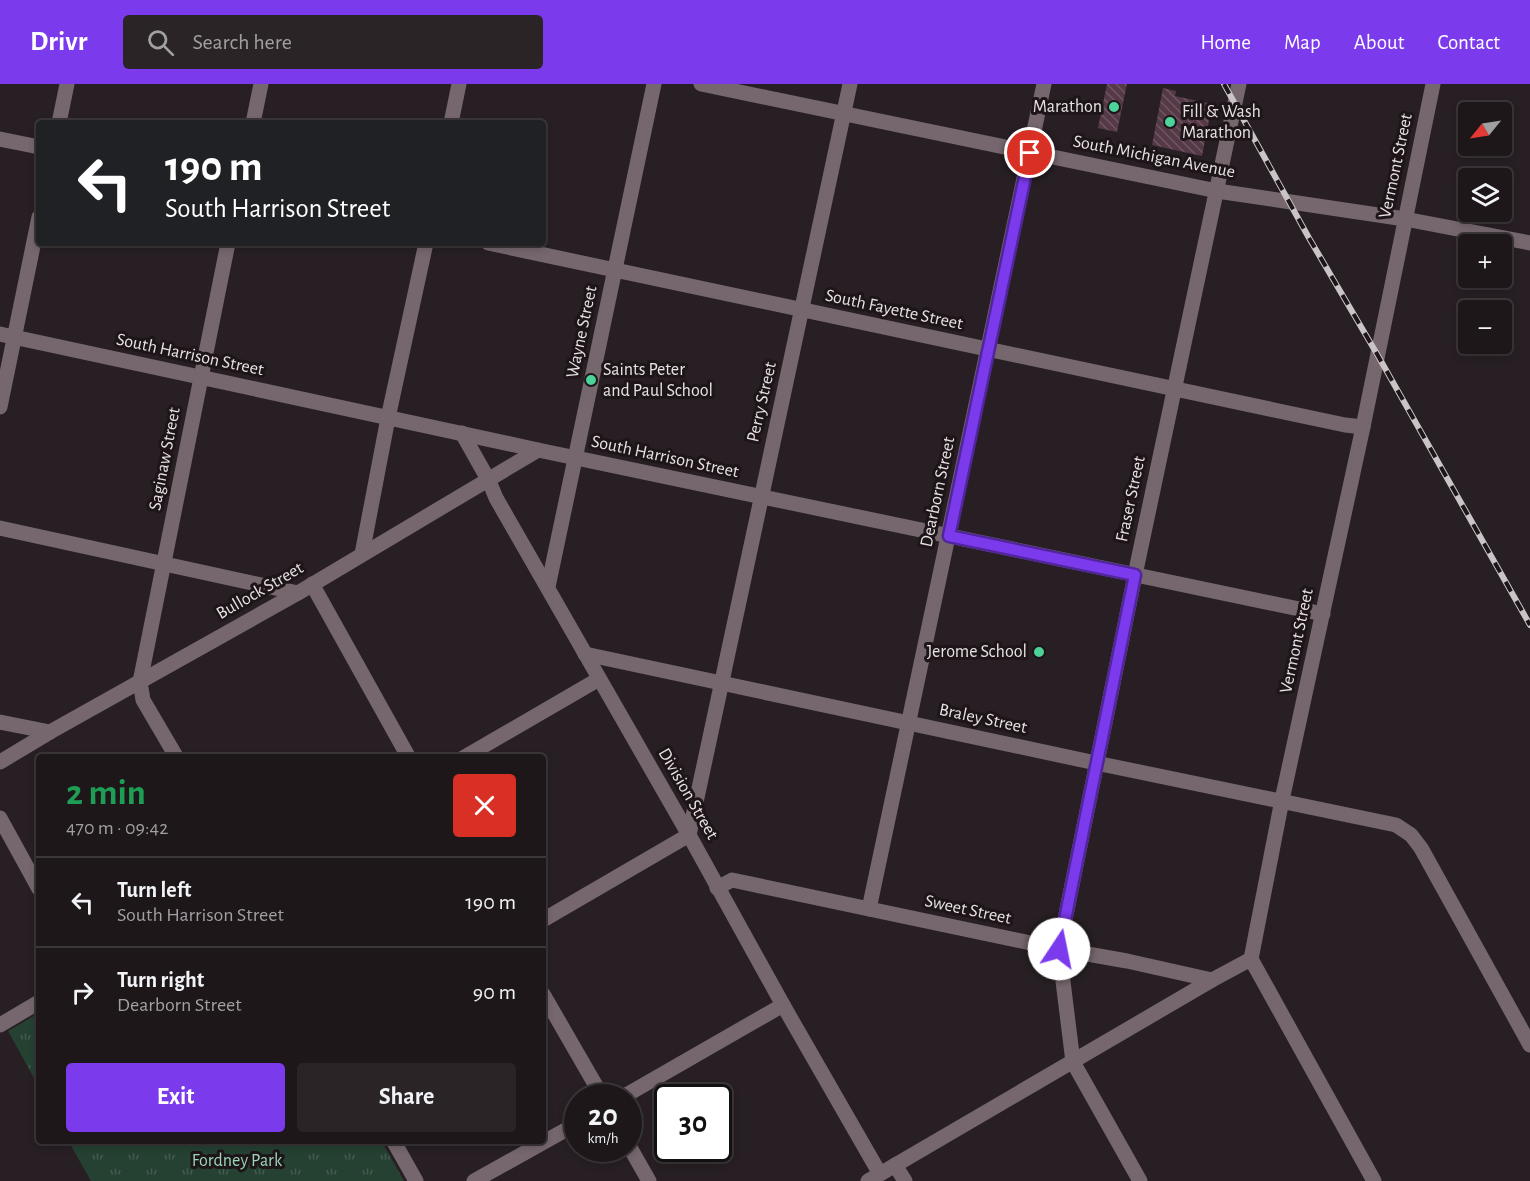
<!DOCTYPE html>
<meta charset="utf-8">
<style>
:root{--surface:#1d171a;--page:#2a2427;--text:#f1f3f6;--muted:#a09fa2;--line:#3b3639;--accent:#7c3aed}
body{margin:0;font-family:"Alegreya Sans",sans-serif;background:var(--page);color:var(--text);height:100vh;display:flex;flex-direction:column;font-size:22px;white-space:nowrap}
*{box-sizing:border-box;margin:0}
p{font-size:20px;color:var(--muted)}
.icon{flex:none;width:33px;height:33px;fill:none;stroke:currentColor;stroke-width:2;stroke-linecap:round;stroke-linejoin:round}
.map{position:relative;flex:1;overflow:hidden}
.details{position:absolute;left:36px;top:670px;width:510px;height:390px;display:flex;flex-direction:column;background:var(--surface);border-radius:6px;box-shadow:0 3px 9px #0003,0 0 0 2px var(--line)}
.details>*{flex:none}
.banner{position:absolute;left:36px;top:36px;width:510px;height:126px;border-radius:6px;box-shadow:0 3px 9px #0003,0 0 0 2px var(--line);background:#202124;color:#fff;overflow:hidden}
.needle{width:39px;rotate:240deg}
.controls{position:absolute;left:1458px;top:18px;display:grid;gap:12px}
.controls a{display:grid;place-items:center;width:54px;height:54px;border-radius:6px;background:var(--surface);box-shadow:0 3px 9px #0003,0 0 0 2px var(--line);font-size:30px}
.speed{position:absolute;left:564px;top:1000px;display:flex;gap:12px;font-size:30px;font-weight:700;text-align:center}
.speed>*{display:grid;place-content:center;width:78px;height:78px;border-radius:50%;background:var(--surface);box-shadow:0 3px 9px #0003,0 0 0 2px var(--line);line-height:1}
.speed small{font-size:15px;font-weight:400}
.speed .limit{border:3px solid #111;border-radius:9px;background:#fff;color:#111}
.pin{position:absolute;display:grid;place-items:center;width:51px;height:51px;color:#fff;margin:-26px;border:3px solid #fff;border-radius:50%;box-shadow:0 2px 6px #0007}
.me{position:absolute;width:66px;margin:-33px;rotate:11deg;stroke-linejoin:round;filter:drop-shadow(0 0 4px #0008)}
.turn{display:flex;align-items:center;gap:21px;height:126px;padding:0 30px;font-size:27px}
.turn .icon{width:78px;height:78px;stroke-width:2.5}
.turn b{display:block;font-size:42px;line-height:51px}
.round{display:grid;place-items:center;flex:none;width:63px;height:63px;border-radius:6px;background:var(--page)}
.headline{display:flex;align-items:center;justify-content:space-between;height:102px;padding:0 30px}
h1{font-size:36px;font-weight:700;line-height:45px;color:#1e9e55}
.button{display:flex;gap:12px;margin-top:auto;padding:12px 30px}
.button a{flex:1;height:69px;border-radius:6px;background:var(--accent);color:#fff;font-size:24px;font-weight:700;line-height:69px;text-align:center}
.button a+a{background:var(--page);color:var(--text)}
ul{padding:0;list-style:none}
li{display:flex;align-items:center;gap:18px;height:90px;padding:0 30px;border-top:2px solid var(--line)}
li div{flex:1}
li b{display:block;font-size:22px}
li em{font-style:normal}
header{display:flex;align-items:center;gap:36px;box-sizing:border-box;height:84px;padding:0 30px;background:var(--accent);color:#fff}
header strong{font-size:28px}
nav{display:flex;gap:33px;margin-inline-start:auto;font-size:21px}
.search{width:420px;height:54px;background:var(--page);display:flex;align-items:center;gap:15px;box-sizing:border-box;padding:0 21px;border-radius:6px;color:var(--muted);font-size:22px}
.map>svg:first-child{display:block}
.park{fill:url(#park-tufts)}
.building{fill:url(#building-back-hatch)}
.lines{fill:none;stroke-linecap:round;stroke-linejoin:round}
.minor{stroke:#75676d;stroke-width:15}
.rail-casing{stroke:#cac4c6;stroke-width:6}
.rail{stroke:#1e1519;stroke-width:4;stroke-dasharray:11;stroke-linecap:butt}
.route-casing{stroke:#51269a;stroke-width:15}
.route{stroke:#7c3aed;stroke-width:10}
.poi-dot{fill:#4cd39a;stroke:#1e1519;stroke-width:2}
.labels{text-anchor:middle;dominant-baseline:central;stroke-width:6;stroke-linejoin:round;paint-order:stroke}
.poi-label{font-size:18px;fill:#e8e2e4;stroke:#1e1519;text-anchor:end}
.street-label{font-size:18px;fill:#e8e2e4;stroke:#1e1519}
.park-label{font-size:18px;fill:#9ad6b7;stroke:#1e1519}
</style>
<header>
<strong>Drivr</strong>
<div class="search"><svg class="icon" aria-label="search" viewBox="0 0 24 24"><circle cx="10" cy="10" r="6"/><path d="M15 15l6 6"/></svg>Search here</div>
<nav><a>Home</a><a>Map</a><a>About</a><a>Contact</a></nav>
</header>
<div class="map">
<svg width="1530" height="1097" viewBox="0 0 1530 1097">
<defs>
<pattern id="park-tufts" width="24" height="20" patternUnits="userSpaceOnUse" patternTransform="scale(1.5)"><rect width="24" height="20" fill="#244132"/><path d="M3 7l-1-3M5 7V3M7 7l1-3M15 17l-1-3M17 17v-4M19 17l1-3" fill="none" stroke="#445c50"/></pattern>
<pattern id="building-back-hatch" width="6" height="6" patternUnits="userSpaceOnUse" patternTransform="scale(1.5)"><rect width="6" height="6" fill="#563947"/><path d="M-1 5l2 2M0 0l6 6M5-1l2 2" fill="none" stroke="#6e5561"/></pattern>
</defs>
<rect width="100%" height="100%" fill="#271f23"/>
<g class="park">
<polygon points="39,929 39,1003 8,947"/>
<polygon points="69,1058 382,1058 404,1097 91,1097"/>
</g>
<g class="building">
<polygon points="1107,0 1127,0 1117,48 1098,44"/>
<polygon points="1163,4 1176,7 1175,12 1208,19 1206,30 1210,31 1202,72 1152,61"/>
</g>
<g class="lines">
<g class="minor">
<polyline points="701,0 1217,107 1405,135 1530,159"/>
<polyline points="59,39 67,0"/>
<polyline points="253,39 261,0"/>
<polyline points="451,39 459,0"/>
<polyline points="0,55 39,63"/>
<polyline points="488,159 1345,341 1363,343"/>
<polyline points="0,250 538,366 1323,530"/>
<polyline points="0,323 39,133"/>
<polyline points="462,349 489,397 496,414 689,751 783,921 880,1090"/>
<polyline points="0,444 298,509"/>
<polyline points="362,470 388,334 426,159"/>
<polyline points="312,500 409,674"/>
<polyline points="548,503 654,0"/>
<polyline points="585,570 1096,679 1396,741 1411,751 1421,764 1530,961"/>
<polyline points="0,638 50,648"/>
<polyline points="177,674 143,616 140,598 228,159"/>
<polyline points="463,674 599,595"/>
<polyline points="0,678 50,648 298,509 538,366"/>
<polyline points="0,734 39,805"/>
<polyline points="717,804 732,796 1059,865 1127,877 1212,896"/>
<polyline points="869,825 1044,0"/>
<polyline points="543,836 689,751 850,0"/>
<polyline points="543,910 603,1014"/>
<polyline points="0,941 39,918"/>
<polyline points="621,1014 783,921"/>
<polyline points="394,1058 416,1097"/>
<polyline points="628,1060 649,1097"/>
<polyline points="895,1081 905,1097"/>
<polyline points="474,1097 578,1039"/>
<polyline points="868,1097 1212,896 1251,875"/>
<polyline points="1140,1097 1073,978 1059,865 1135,491 1239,0"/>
<polyline points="1374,1097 1251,875 1282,716 1363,343 1433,0"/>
</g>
<g class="rail-casing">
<polyline id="rail" points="1224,0 1309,154 1377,270 1530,541"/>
</g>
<use href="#rail" class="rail"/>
</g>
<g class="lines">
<g class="route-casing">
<polyline id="route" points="1030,69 949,452 1135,491 1059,865"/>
</g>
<use href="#route" class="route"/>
</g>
<g class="poi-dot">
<circle cx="1114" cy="23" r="6"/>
<circle cx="1170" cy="38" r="6"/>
<circle cx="591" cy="296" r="6"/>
<circle cx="1039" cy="568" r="6"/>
</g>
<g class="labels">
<g class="poi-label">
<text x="1102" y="23">Marathon</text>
<text x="1182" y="28" text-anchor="start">Fill &amp; Wash<tspan x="1182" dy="21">Marathon</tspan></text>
<text x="603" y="286" text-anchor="start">Saints Peter<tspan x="603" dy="21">and Paul School</tspan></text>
<text x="1027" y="568">Jerome School</text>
</g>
<g class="street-label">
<text transform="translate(1154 73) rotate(11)">South Michigan Avenue</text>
<text transform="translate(1396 82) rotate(-78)">Vermont Street</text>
<text transform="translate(894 226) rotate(12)">South Fayette Street</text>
<text transform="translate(582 248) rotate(-78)">Wayne Street</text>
<text transform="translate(190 271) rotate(12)">South Harrison Street</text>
<text transform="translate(762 318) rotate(-77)">Perry Street</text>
<text transform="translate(665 373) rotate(12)">South Harrison Street</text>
<text transform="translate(165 375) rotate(-79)">Saginaw Street</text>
<text transform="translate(938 408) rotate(-78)">Dearborn Street</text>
<text transform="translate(1131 415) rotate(-78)">Fraser Street</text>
<text transform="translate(260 507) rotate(-30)">Bullock Street</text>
<text transform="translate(1297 557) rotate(-78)">Vermont Street</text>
<text transform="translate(983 635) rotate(12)">Braley Street</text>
<text transform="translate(688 710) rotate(60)">Division Street</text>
<text transform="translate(968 826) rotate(12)">Sweet Street</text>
</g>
<g class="park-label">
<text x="237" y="1077">Fordney Park</text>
</g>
</g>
</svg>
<div class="controls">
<a><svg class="needle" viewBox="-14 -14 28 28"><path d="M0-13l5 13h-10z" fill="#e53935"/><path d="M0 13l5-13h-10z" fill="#a09fa2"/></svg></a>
<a><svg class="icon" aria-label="layers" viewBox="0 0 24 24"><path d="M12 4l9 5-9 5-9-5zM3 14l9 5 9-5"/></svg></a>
<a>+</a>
<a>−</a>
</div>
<div class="speed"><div>20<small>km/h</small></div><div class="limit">30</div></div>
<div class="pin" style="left:1030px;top:69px;background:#d93025"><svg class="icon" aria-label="arrive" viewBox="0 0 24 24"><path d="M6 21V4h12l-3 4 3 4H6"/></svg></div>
<svg class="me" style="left:1059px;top:865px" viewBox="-20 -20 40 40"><circle r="19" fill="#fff"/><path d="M0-13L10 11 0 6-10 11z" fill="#7c3aed"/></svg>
<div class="banner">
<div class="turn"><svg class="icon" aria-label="left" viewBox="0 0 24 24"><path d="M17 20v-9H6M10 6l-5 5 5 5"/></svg><div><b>190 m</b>South Harrison Street</div></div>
</div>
<section class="details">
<div class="headline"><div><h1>2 min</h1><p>470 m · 09:42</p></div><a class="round" style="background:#d93025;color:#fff"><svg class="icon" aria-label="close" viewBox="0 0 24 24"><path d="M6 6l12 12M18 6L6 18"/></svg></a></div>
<ul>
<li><svg class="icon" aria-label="left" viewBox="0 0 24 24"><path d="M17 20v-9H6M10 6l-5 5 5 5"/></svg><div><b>Turn left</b><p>South Harrison Street</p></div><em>190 m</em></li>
<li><svg class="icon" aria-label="right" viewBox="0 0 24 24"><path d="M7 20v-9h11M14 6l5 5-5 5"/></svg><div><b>Turn right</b><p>Dearborn Street</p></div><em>90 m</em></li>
</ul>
<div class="button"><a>Exit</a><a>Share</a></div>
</section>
</div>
